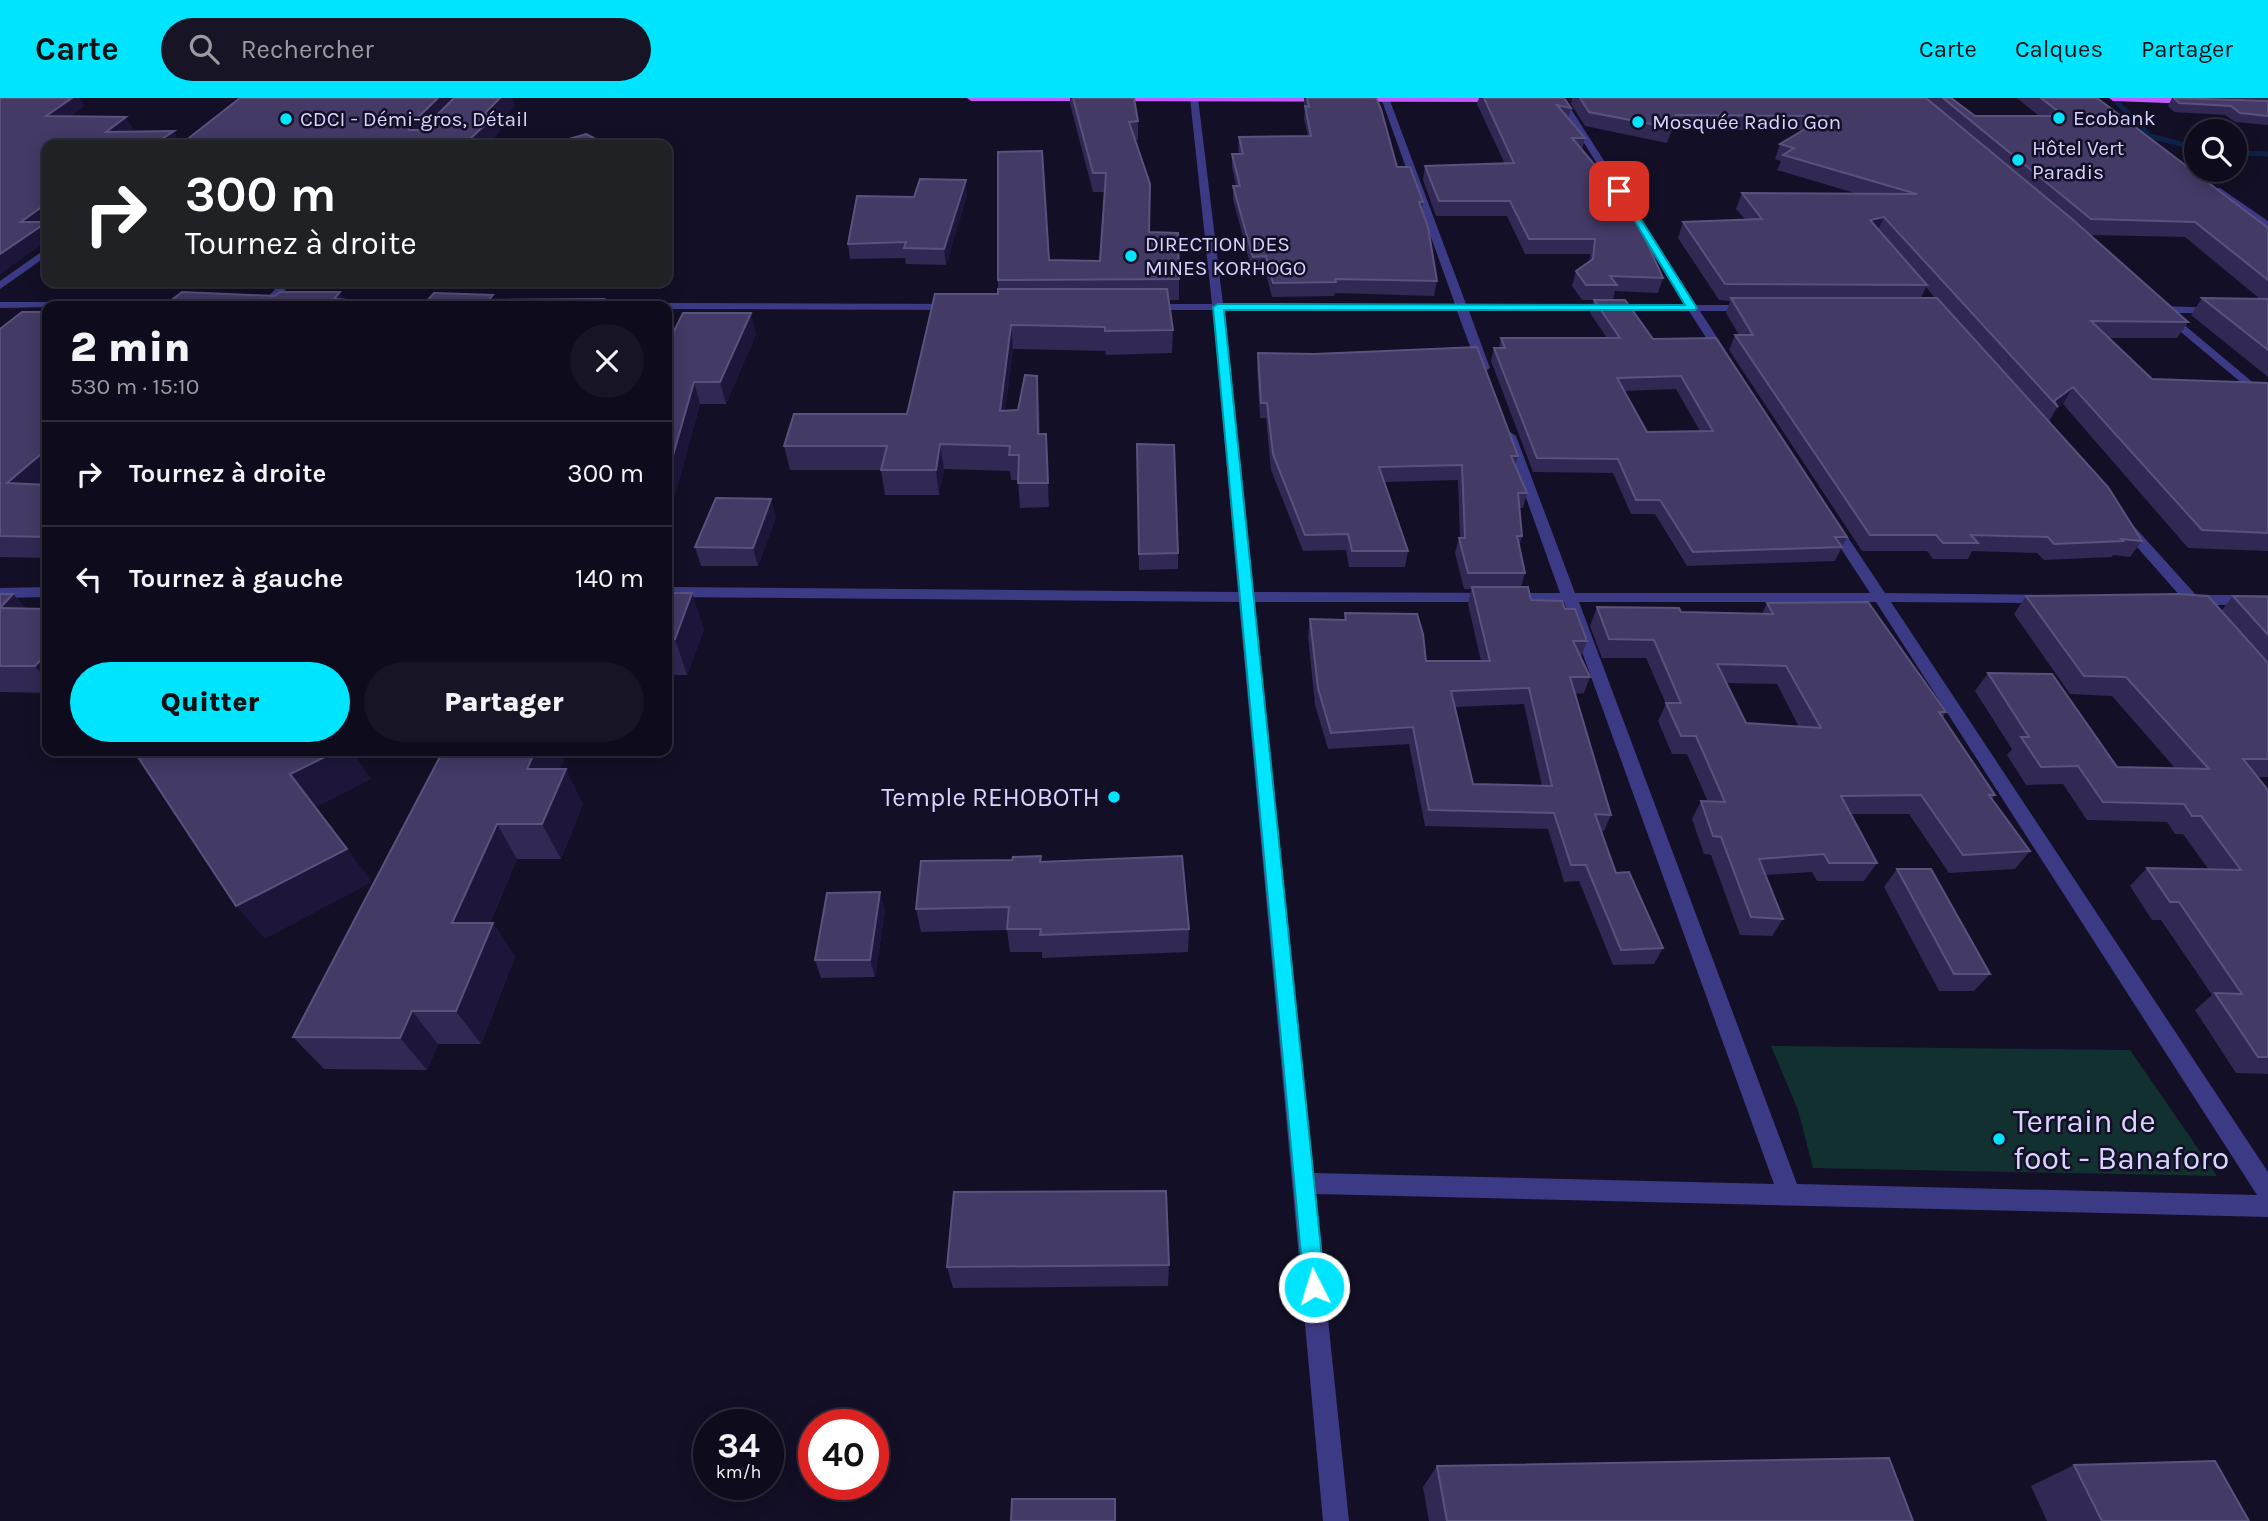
<!DOCTYPE html>
<html lang="fr">
<meta charset="utf-8">
<style>
:root{--surface:#0e0b1c;--page:#171425;--text:#f1f3f6;--muted:#9b9ba3;--line:#2e2b3b;--accent:#00e5ff}
body{margin:0;font-family:Karla,sans-serif;background:var(--page);color:var(--text);height:100vh;display:flex;flex-direction:column;font-size:26px;white-space:nowrap}
*{box-sizing:border-box;margin:0}
p{font-size:23px;color:var(--muted)}
.icon{flex:none;width:38px;height:38px;fill:none;stroke:currentColor;stroke-width:2;stroke-linecap:round;stroke-linejoin:round}
.map{position:relative;flex:1;overflow:hidden}
.sheet{position:absolute;left:42px;top:203px;width:630px;height:455px;display:flex;flex-direction:column;background:var(--surface);border-radius:14px;box-shadow:0 4px 18px #0003,0 0 0 2px var(--line)}
.sheet>*{flex:none}
.banner{position:absolute;left:42px;top:42px;width:630px;height:147px;border-radius:14px;box-shadow:0 4px 18px #0003,0 0 0 2px var(--line);background:#202124;color:#fff;overflow:hidden}
.controls{position:absolute;left:2184px;top:21px;display:grid;gap:14px}
.controls a{display:grid;place-items:center;width:63px;height:63px;border-radius:50%;background:var(--surface);box-shadow:0 4px 18px #0003,0 0 0 2px var(--line);font-size:35px}
.speed{position:absolute;left:693px;top:1311px;display:flex;gap:14px;font-size:35px;font-weight:700;text-align:center}
.speed>*{display:grid;place-content:center;width:91px;height:91px;border-radius:50%;background:var(--surface);box-shadow:0 4px 18px #0003,0 0 0 2px var(--line);line-height:1}
.speed small{font-size:18px;font-weight:400}
.speed .limit{border:10px solid #d22;background:#fff;color:#111}
.pin{position:absolute;display:grid;place-items:center;width:60px;height:60px;color:#fff;margin:-30px;border-radius:14px;box-shadow:0 4px 10px #0006}
.me{position:absolute;width:77px;margin:-38px;rotate:355deg;stroke-linejoin:round;filter:drop-shadow(0 0 5px #0008)}
.turn{display:flex;align-items:center;gap:24px;height:147px;padding:0 28px;font-size:32px}
.turn .icon{width:91px;height:91px;stroke-width:2.5}
.turn b{display:block;font-size:49px;line-height:60px}
.round{display:grid;place-items:center;flex:none;width:74px;height:74px;border-radius:37px;background:var(--page)}
.overview{display:flex;align-items:center;justify-content:space-between;height:119px;padding:0 28px}
h1{font-size:42px;font-weight:800;line-height:52px}
.button{display:flex;gap:14px;margin-top:auto;padding:14px 28px}
.button a{flex:1;height:80px;border-radius:42px;background:var(--accent);color:#111;font-size:28px;font-weight:800;line-height:80px;text-align:center}
.button a+a{background:var(--page);color:var(--text)}
ul{padding:0;list-style:none}
li{display:flex;align-items:center;gap:21px;height:105px;padding:0 28px;border-top:2px solid var(--line)}
li div{flex:1}
li b{display:block;font-size:26px}
li em{font-style:normal}
header{display:flex;align-items:center;gap:42px;box-sizing:border-box;height:98px;padding:0 35px;background:var(--accent);color:#111}
header strong{font-size:33px}
nav{display:flex;gap:38px;margin-inline-start:auto;font-size:24px}
.search{width:490px;height:63px;background:var(--page);display:flex;align-items:center;gap:18px;box-sizing:border-box;padding:0 24px;border-radius:38px;color:var(--muted);font-size:26px}
.map>svg:first-child{display:block}
.green{fill:#12302f}
.lines{fill:none;stroke-linecap:round;stroke-linejoin:round}
.stream{stroke:#0c2248;stroke-width:5}
.minor{fill:#3d3a85;fill-rule:evenodd}
.major{fill:#c25bff;fill-rule:evenodd}
.wall{fill:#312854;fill-rule:evenodd}
.shaded-wall{fill:#1d163a}
.building{fill:#433a66;stroke:#5a527e;stroke-width:2;fill-rule:evenodd}
.route{fill:#00e5ff;stroke:#0095a6;stroke-width:2}
.poi-dot{fill:#00e5ff;stroke:#130f26;stroke-width:2.5}
.labels{text-anchor:middle;dominant-baseline:central;stroke-width:5;stroke-linejoin:round;paint-order:stroke}
.far-poi-label{font-size:21px;fill:#d9d4ff;stroke:#130f26;text-anchor:start}
.poi-label{font-size:26px;fill:#d9d4ff;stroke:#130f26;text-anchor:end}
.near-poi-label{font-size:32px;fill:#d9d4ff;stroke:#130f26;text-anchor:start}
</style>
<header>
<strong>Carte</strong>
<div class="search"><svg class="icon" aria-label="search" viewBox="0 0 24 24"><circle cx="10" cy="10" r="6"/><path d="M15 15l6 6"/></svg>Rechercher</div>
<nav><a>Carte</a><a>Calques</a><a>Partager</a></nav>
</header>
<div class="map">
<svg width="2268" height="1423" viewBox="0 0 2268 1423">
<rect width="100%" height="100%" fill="#130f26"/>
<polygon class="green" points="1771,948 2130,952 2217,1078 1813,1070 1798,1012"/>
<g class="lines">
<g class="stream">
<polyline points="2113,0 2150,38 2196,50"/>
<polyline points="2235,55 2268,56"/>
</g>
<g class="minor">
<path d="M1190 0H1198L1223 206H1455L1381 0H1389L1466 206 1685 207 1556 0H1564L1696 207H1750L1756 210 1750 213H1700L1729 258 1723 262 1719 260 1689 213H1469L1490 270 1484 274 1478 270 1457 213 1224 212 1253 494 1560 495 1504 338 1510 334 1516 338 1575 495H1870L1825 426 1832 422 1837 423 1885 495 2053 497 2055 500 2053 503 2048 505 1891 504 2268 1074V1119L1315 1096 1349 1423H1323L1239 504 667 499V489L1238 494 1213 212H1148L1142 209 1148 206H1212ZM1254 504H1564L1774 1086 1313 1075ZM1579 504H1876L2257 1097 1797 1086Z"/>
<polygon points="2214,90 2220,90 2268,123 2268,131 2214,94"/>
<polygon points="47,150 47,158 0,191 0,183"/>
<polygon points="282,184 293,184 269,208 259,208"/>
<polygon points="0,204 148,204 154,207 0,210"/>
<polygon points="326,205 445,205 451,208 320,208"/>
<polygon points="667,205 955,206 961,209 955,212 667,211 667,208 661,208"/>
<polygon points="2159,208 2223,210 2225,212 2219,215 2170,215 2268,297 2268,307 2163,219 2164,214 2155,213 2153,211"/>
<polygon points="2126,424 2131,425 2196,497 2268,497 2268,507 2204,507 2203,512 2193,512 2183,505 2182,500 2121,431 2121,425"/>
<polygon points="47,489 47,499 0,500 0,490"/>
</g>
<g class="major">
<polygon points="967,0 1503,0 1503,1 1499,4 971,3"/>
<polygon points="2109,0 2182,0 2199,3 2195,6 2113,3"/>
</g>
</g>
<g class="wall">
<polygon points="1070,0 1134,0 1138,23 1138,42 1135,42 1149,134 1179,181 1179,202 1168,202 1173,232 1172,255 1106,257 1105,253 1013,251 1005,313 1018,312 1039,302 1040,336 1046,336 1049,409 1020,410 1018,382 1011,382 1010,373 944,371 939,397 885,397 881,372 790,372 784,348 907,316 998,196 998,182 1049,162 1100,163 1105,94 1093,94 1070,6"/>
<polygon points="1304,0 1376,0 1397,69 1423,104 1422,111 1437,183 1434,198 1335,195 1334,198 1272,199 1265,172 1252,173 1233,101 1233,88 1236,88 1232,69 1232,56 1239,56 1238,51 1239,39 1308,38 1304,21 1305,11 1304,6"/>
<path d="M1479 0H1564L1571 10 1568 21 1585 40 1582 52 1663 180 1658 195 1615 193 1613 202 1653 241 1847 439 1835 463 1687 468 1655 416H1631L1613 375 1533 374 1491 263 1494 250H1499L1501 240H1607L1590 215 1594 202H1582L1572 188 1576 173 1590 163V156H1525L1507 118H1436L1423 82 1425 68 1505 66 1477 6ZM1676 291 1700 333 1647 334 1624 293Z"/>
<path d="M1572 0H1951L1975 18H2039L2017 0H2097L2268 130V279L2191 217 2202 200 2260 201 2185 139 2090 137 2188 224 2177 240H2108L2152 281 2268 285V453L2188 450 2063 306 2056 311 2049 324 2142 443 2130 459 2113 457 2112 459 2044 462 2037 455 1972 453 1968 461H1933L1927 453H1862L1729 252 1735 237H1739L1726 215 1730 203 1719 202 1678 140 1683 124 1745 121 1736 111 1742 95 1858 96 1777 72 1781 63 1775 61 1780 46 1803 32H1672L1667 45 1585 28 1571 6ZM1926 189 1935 200H1921Z"/>
<polygon points="2172,0 2268,3 2268,27 2235,24 2225,17 2174,14 2168,8"/>
<polygon points="2212,0 2268,0 2268,2"/>
<polygon points="967,97 946,167 906,166 905,160 850,161 848,146 914,99"/>
<polygon points="47,214 47,460 0,459 0,231"/>
<polygon points="756,236 726,306 700,306 677,390 667,415 667,247"/>
<path d="M1258 255 1518 358 1515 368 1527 395 1523 410H1519L1522 438 1519 449 1525 475 1521 489 1531 502 1565 511 1587 543 1581 559 1590 579 1584 595 1575 596 1611 717 1604 733H1601L1616 775 1663 850 1654 866 1613 867 1579 783 1564 784 1548 731 1425 728 1409 646 1328 651 1315 607 1308 538 1310 521 1344 522 1345 515 1426 563H1481L1468 506 1471 491H1464L1455 455 1459 440H1460L1458 382 1385 384 1408 453 1405 469H1349L1346 452 1303 453 1271 372 1266 320H1260L1257 270ZM1524 606 1542 688 1473 686 1455 609Z"/>
<polygon points="1137,346 1178,455 1178,471 1139,472"/>
<polygon points="776,419 758,468 701,468 695,449"/>
<polygon points="667,495 704,531 687,577 667,577"/>
<polygon points="0,496 13,496 26,511 47,511 47,595 0,594"/>
<polygon points="2026,498 2221,513 2233,498 2268,499 2268,679 2257,679 2268,692 2268,976 2236,975 2195,912 2212,897 2161,822 2152,822 2130,788 2147,770 2209,772 2183,736 2175,736 2167,724 2087,722 2063,686 2026,687 2007,657 2012,651 1975,593 1988,575 2117,669 2175,670 2112,598 2070,596 2014,516"/>
<path d="M1767 505 1946 614 1943 619 1995 697 1992 701 2030 753 2015 771 1949 775 1909 716H1850L1877 765 1864 783H1817L1812 774 1766 777 1783 821 1772 838 1740 837 1711 757 1704 756 1692 721 1701 703 1708 704 1687 656H1672L1658 623 1666 606 1646 560H1602L1590 528 1597 509 1681 514 1762 516ZM1726 585 1777 586 1799 629 1746 625Z"/>
<polygon points="443,653 560,671 583,706 561,761 517,761 490,825 493,825 515,859 481,946 438,946 427,972 324,971 293,939"/>
<polygon points="1041,764 1189,831 1188,854 1042,860 1042,854 1010,854 1007,832 921,834 916,811"/>
<polygon points="1897,771 1990,876 1974,893 1939,893 1884,789"/>
<polygon points="885,812 875,879 821,880 815,862"/>
<polygon points="1169,1167 1168,1188 953,1190 947,1169"/>
<polygon points="2074,1367 2249,1423 2047,1423 2031,1388"/>
<polygon points="1437,1368 1913,1423 1429,1423 1423,1389"/>
</g>
<g class="shaded-wall">
<polygon points="72,0 80,0 85,8 54,30 46,18"/>
<polygon points="427,0 448,0 452,9 416,45 409,32 409,28"/>
<polygon points="500,0 513,0 515,8 498,25 501,33 487,47 464,47 484,16"/>
<polygon points="126,19 133,31 113,46 106,34"/>
<polygon points="174,33 180,46 178,47 153,47"/>
<polygon points="966,82 967,97 946,167 944,151"/>
<polygon points="47,105 47,143 0,176 0,156 21,124"/>
<polygon points="1884,119 1877,134 1870,122"/>
<polygon points="340,194 347,207 347,202 350,208 337,208 334,201"/>
<polygon points="604,201 606,208 600,208"/>
<polygon points="751,215 756,236 726,306 720,284"/>
<polygon points="1011,227 1013,251 1002,337 1000,313"/>
<polygon points="1037,278 1039,302 1040,361 1038,336"/>
<polygon points="694,284 700,306 677,390 667,415 667,376"/>
<polygon points="2073,289 2063,306 2056,311 2058,309 2054,304"/>
<polygon points="1046,336 1048,361 1049,409 1048,385"/>
<polygon points="940,346 944,371 939,397 936,372"/>
<polygon points="47,351 47,386 7,385"/>
<polygon points="771,401 776,419 758,468 753,450"/>
<polygon points="692,495 704,531 687,577 675,541"/>
<polygon points="13,496 36,523 0,510"/>
<polygon points="47,555 47,582 35,568"/>
<polygon points="337,653 352,653 371,681 315,710 290,676"/>
<polygon points="535,653 568,653 545,706 527,671"/>
<polygon points="566,671 583,706 561,761 542,726"/>
<polygon points="497,726 517,761 475,859 452,825"/>
<polygon points="347,751 372,784 265,841 236,808"/>
<polygon points="880,794 885,812 875,879 870,862"/>
<polygon points="493,825 515,859 481,946 456,913"/>
<polygon points="412,913 438,946 427,972 400,940"/>
</g>
<g class="building">
<polygon points="0,0 72,0 46,18 126,19 106,34 174,33 153,47 47,47 47,105 21,124 47,124 0,156"/>
<polygon points="240,0 438,0 409,28 409,32 422,32 454,0 500,0 484,16 495,17 464,47 180,47"/>
<polygon points="1073,0 1134,0 1138,23 1129,24 1150,86 1149,134 1178,135 1179,181 998,182 998,54 1042,53 1049,162 1100,163 1106,75 1093,75"/>
<polygon points="1307,0 1376,0 1381,11 1397,69 1410,69 1423,104 1419,104 1428,129 1437,183 1335,181 1336,184 1273,185 1266,158 1253,159 1233,88 1240,88 1232,56 1243,56 1239,39 1311,38 1305,8 1309,9"/>
<polygon points="1484,0 1564,0 1571,10 1557,7 1585,40 1572,40 1631,110 1663,180 1610,178 1617,187 1586,187 1576,173 1593,161 1595,141 1529,141 1510,103 1439,103 1425,68 1514,65"/>
<polygon points="1580,0 1926,0 2072,121 2188,224 2091,223 2152,281 2268,285 2268,435 2202,432 2073,289 2054,303 2058,309 1884,119 1870,122 1927,187 1725,186 1683,124 1762,121 1742,95 1917,96 1783,57 1794,50 1780,46 1827,18 1676,17 1672,30 1589,14"/>
<polygon points="1943,0 1951,0 1975,18 2064,18 2041,0 2097,0 2268,130 2268,182 2195,124 2091,121"/>
<polygon points="2174,0 2268,3 2268,18 2240,15 2231,8 2179,5"/>
<polygon points="586,36 607,47 548,47"/>
<polygon points="920,81 966,82 944,151 904,150 906,144 848,146 857,98 914,99"/>
<polygon points="998,191 1167,191 1173,232 1105,233 1105,229 1011,227 1000,313 1018,312 1025,277 1037,278 1038,336 1046,336 1048,385 1018,385 1019,357 1009,357 1010,348 940,346 936,372 881,372 887,348 784,348 794,316 907,316 935,196 998,196"/>
<polygon points="182,194 275,198 280,194 340,194 334,201 347,202 347,208 122,208 124,207 165,207"/>
<polygon points="434,195 493,197 489,202 604,201 600,208 422,208"/>
<polygon points="1731,200 1937,200 2108,389 2142,443 2121,441 2123,443 2054,446 2048,439 1971,437 1978,445 1943,445 1936,437 1870,437 1735,237 1753,237"/>
<polygon points="2202,200 2268,201 2268,252"/>
<path d="M1594 202H1625L1653 241 1716 240 1847 439H1835L1842 449 1693 454 1660 402H1636L1618 361 1537 360 1494 250H1505L1501 240H1620ZM1681 278 1713 333 1647 334 1617 280Z"/>
<polygon points="22,214 47,214 47,351 7,385 47,387 47,439 0,438 0,231"/>
<polygon points="683,215 751,215 720,284 694,284 670,368 667,376 667,247"/>
<polygon points="1477,249 1518,358 1511,358 1527,395 1518,395 1522,438 1517,438 1525,475 1468,475 1459,440 1465,440 1462,367 1379,369 1408,453 1352,453 1348,436 1305,437 1273,356 1267,305 1261,305 1258,255 1315,256"/>
<polygon points="1137,346 1174,347 1178,455 1139,456"/>
<polygon points="716,400 771,401 753,450 695,449"/>
<path d="M1472 489H1528L1531 502 1562 503 1565 511H1575L1587 543H1573L1590 579H1570L1611 717 1595 716 1616 775 1629 774 1663 850 1621 852 1586 767H1571L1554 715 1429 712 1413 629 1331 635 1318 590 1310 521 1346 522 1345 515 1417 516 1423 536 1426 563H1490ZM1529 590 1552 688 1473 686 1451 593Z"/>
<polygon points="667,495 692,495 675,541 667,541"/>
<polygon points="0,496 13,496 0,510"/>
<polygon points="2178,496 2208,498 2268,565 2268,661 2243,661 2268,692 2268,959 2258,959 2215,895 2242,896 2179,804 2170,804 2147,770 2241,772 2201,718 2192,718 2184,706 2103,704 2078,668 2041,669 2021,639 2029,639 1988,575 2052,576 2117,669 2209,671 2126,579 2084,578 2026,498"/>
<polygon points="2233,498 2268,499 2268,537"/>
<path d="M1868 504 1946 614H1939L1995 697H1989L2030 753 1963 757 1921 697 1841 698 1877 765H1829L1824 756 1759 761 1783 821 1751 819 1721 739 1713 738 1701 703 1725 704 1696 638H1681L1666 605H1681L1654 542 1609 541 1597 509 1679 510 1681 514 1773 516 1767 505ZM1717 566 1786 568 1821 630 1746 625Z"/>
<polygon points="0,510 47,511 47,555 35,568 0,568"/>
<polygon points="134,653 337,653 290,676 347,751 236,808"/>
<polygon points="443,653 535,653 527,671 566,671 542,726 497,726 452,825 493,825 456,913 412,913 400,940 293,939"/>
<polygon points="1041,758 1040,764 1182,758 1189,831 1040,837 1041,831 1007,831 1009,809 916,811 921,763 1012,762 1013,759"/>
<polygon points="1897,771 1931,771 1990,876 1954,876"/>
<polygon points="880,794 870,862 815,862 827,795"/>
<polygon points="1166,1093 1169,1167 947,1169 954,1094"/>
<polygon points="1889,1360 1913,1423 1447,1423 1437,1368"/>
<polygon points="2215,1363 2249,1423 2102,1423 2074,1367"/>
<polygon points="1012,1401 1115,1401 1115,1423 1011,1423"/>
</g>
<polygon class="route" points="1616,92 1623,93 1697,210 1695,212 1224,212 1325,1189 1322,1197 1314,1200 1307,1197 1304,1189 1213,209 1218,206 1685,207"/>
<g class="poi-dot">
<circle cx="2059" cy="20" r="7"/>
<circle cx="286" cy="21" r="7"/>
<circle cx="1638" cy="24" r="7"/>
<circle cx="2018" cy="62" r="7"/>
<circle cx="1131" cy="158" r="7"/>
<circle cx="1114" cy="699" r="7"/>
<circle cx="1999" cy="1041" r="7"/>
</g>
<g class="labels">
<g class="far-poi-label">
<text x="2073" y="20">Ecobank</text>
<text x="300" y="21">CDCI - Démi-gros, Détail</text>
<text x="1652" y="24">Mosquée Radio Gon</text>
<text x="2032" y="50">Hôtel Vert<tspan x="2032" dy="24">Paradis</tspan></text>
<text x="1145" y="146">DIRECTION DES<tspan x="1145" dy="24">MINES KORHOGO</tspan></text>
</g>
<g class="poi-label">
<text x="1100" y="699">Temple REHOBOTH</text>
</g>
<g class="near-poi-label">
<text x="2013" y="1023">Terrain de<tspan x="2013" dy="37">foot - Banaforo</tspan></text>
</g>
</g>
</svg>
<div class="controls">
<a><svg class="icon" aria-label="search" viewBox="0 0 24 24"><circle cx="10" cy="10" r="6"/><path d="M15 15l6 6"/></svg></a>
</div>
<div class="speed"><div>34<small>km/h</small></div><div class="limit">40</div></div>
<div class="pin" style="left:1619px;top:93px;background:#d93025"><svg class="icon" aria-label="arrive" viewBox="0 0 24 24"><path d="M6 21V4h12l-3 4 3 4H6"/></svg></div>
<svg class="me" style="left:1314px;top:1189px" viewBox="-20 -20 40 40"><circle r="17" fill="#00e5ff" stroke="#fff" stroke-width="3"/><path d="M0-11L8 9 0 5-8 9z" fill="#fff"/></svg>
<div class="banner">
<div class="turn"><svg class="icon" aria-label="right" viewBox="0 0 24 24"><path d="M7 20v-9h11M14 6l5 5-5 5"/></svg><div><b>300 m</b>Tournez à droite</div></div>
</div>
<section class="sheet">
<div class="overview"><div><h1>2 min</h1><p>530 m · 15:10</p></div><a class="round"><svg class="icon" aria-label="close" viewBox="0 0 24 24"><path d="M6 6l12 12M18 6L6 18"/></svg></a></div>
<ul>
<li><svg class="icon" aria-label="right" viewBox="0 0 24 24"><path d="M7 20v-9h11M14 6l5 5-5 5"/></svg><div><b>Tournez à droite</b></div><em>300 m</em></li>
<li><svg class="icon" aria-label="left" viewBox="0 0 24 24"><path d="M17 20v-9H6M10 6l-5 5 5 5"/></svg><div><b>Tournez à gauche</b></div><em>140 m</em></li>
</ul>
<div class="button"><a>Quitter</a><a>Partager</a></div>
</section>
</div>
